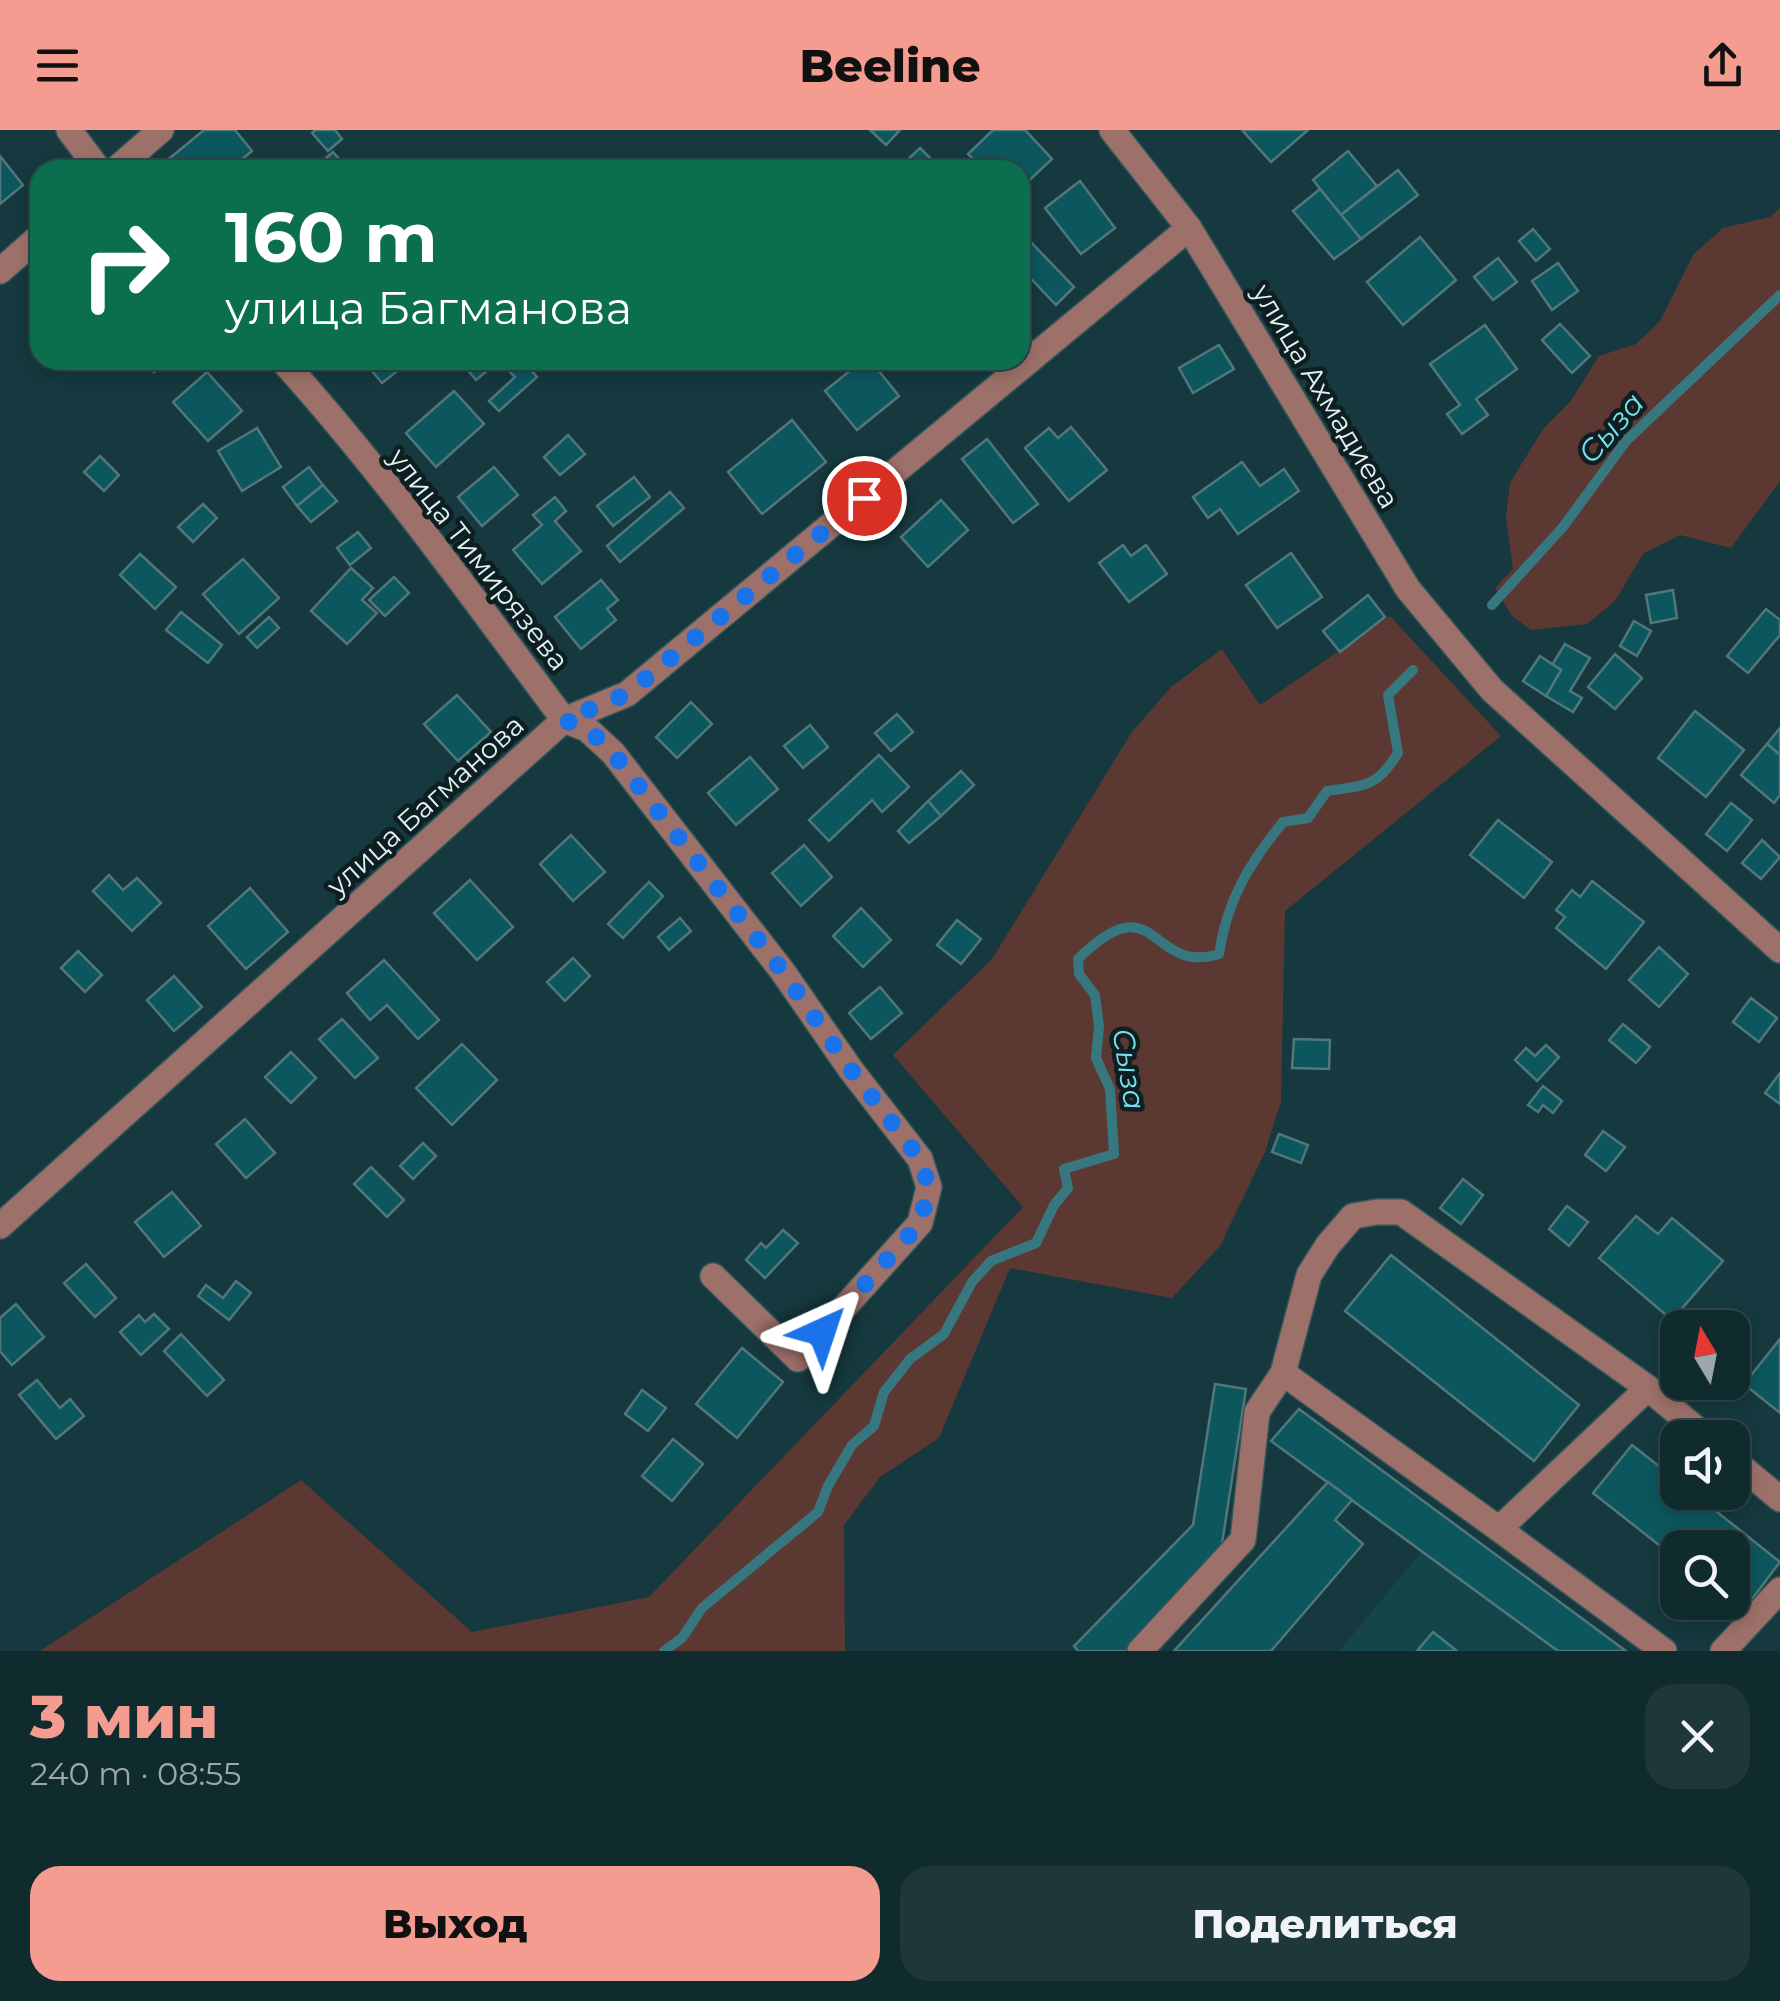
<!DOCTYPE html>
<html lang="ru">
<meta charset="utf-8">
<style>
:root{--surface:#102b2e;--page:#1e373a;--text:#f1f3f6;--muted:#9ca7aa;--line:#30474a;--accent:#f59c90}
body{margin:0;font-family:Montserrat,sans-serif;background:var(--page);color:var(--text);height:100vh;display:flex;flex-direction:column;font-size:38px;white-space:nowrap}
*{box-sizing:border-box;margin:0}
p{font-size:32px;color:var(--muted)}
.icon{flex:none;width:55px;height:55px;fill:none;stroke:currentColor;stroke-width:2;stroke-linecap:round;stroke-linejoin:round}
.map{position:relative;height:1521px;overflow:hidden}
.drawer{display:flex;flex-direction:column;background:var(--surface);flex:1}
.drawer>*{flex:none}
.banner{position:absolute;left:30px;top:30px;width:1000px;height:210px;border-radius:30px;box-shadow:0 5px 15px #0003,0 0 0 2px var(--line);background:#0b6e4f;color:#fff;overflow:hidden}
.needle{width:65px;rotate:350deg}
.controls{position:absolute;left:1660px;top:1180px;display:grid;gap:20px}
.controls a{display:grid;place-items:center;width:90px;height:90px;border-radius:20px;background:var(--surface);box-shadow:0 5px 15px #0003,0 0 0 2px var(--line);font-size:50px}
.pin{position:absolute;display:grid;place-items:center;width:85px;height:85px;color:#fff;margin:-42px;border:5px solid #fff;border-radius:50%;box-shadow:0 2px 10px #0007}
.me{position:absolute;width:110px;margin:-55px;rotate:42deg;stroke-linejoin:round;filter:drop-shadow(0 0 8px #0008)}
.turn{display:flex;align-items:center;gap:35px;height:210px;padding:0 30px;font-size:45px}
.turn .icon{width:130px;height:130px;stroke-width:2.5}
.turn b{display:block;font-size:70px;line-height:85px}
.round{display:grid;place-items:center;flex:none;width:105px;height:105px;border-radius:30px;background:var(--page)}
.summary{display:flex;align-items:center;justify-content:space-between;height:170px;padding:0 30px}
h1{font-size:60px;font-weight:800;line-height:75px;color:var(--accent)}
.cta{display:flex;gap:20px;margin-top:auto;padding:20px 30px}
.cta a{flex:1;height:115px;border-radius:30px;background:var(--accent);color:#111;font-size:40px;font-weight:800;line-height:115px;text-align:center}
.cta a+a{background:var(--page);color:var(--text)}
header{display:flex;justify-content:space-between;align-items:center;height:130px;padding:0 30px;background:var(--accent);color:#111;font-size:45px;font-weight:800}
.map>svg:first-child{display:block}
.built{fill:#14454a}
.green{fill:#5c3833}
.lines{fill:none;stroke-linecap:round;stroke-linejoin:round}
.stream{stroke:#377880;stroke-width:10}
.building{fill:#0c565e;stroke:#52777b;stroke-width:2.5}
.minor-casing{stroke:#35575b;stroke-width:28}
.minor{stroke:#9d716a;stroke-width:25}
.route{stroke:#1a73e8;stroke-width:18;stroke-dasharray:0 32.4}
.labels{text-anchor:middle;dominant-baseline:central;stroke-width:9;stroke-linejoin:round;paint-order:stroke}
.street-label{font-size:28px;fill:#e0f4f6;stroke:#0f1e20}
.water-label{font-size:30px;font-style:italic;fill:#79dfec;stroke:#0f1e20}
</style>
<header><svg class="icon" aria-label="menu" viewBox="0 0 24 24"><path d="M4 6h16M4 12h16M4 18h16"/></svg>Beeline<svg class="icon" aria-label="share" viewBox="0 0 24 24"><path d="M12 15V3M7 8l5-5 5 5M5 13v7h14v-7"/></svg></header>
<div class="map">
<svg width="1780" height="1521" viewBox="0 0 1780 1521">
<rect width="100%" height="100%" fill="#15393e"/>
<polygon class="built" points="1448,1390 1626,1521 1339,1521"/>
<g class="green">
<polygon points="1780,78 1780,351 1731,418 1680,405 1643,424 1615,471 1587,494 1531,500 1512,486 1495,458 1513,439 1506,387 1510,353 1543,299 1570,272 1599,226 1636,214 1660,191 1693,125 1723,98 1770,87"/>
<polygon points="1390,486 1501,606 1285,781 1281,971 1265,1022 1220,1116 1172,1168 1010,1138 939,1308 880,1347 844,1395 845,1521 40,1521 301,1350 472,1502 649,1467 1023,1077 893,925 992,829 1132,602 1171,557 1222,519 1260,575"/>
</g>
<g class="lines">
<g class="stream">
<polyline points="1492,475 1563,397 1626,311 1780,165"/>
<path d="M664 1521 682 1508 702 1478 818 1382 828 1356 852 1315 874 1296 884 1262 910 1229 944 1204 972 1152 991 1131 1036 1113 1054 1075 1068 1058 1064 1039 1114 1024 1110 959 1096 928 1099 896 1095 865 1079 844 1078 829C1158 750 1149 846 1219 824 1227 770 1249 734 1283 692L1308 688 1327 661C1366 655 1376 658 1398 623L1388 565 1413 540"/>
</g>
</g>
<g class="building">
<polygon points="204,0 235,0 252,21 229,40 180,40 170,28"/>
<polygon points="316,0 335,0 342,9 328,21 312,3"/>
<polygon points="870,0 900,0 886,15"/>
<polygon points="993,0 1025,0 1052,29 1020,59 1020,40 984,40 968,24"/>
<polygon points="1242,0 1308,0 1271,32"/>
<polygon points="920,18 942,40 908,40 902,35"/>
<polygon points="1348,21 1377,56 1341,85 1313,50"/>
<polygon points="333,22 346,37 342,40 312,40"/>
<polygon points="0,26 23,55 0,74"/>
<polygon points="1398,40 1418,65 1361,109 1341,85"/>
<polygon points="1080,51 1115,98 1081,124 1045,78"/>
<polygon points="1320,59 1361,109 1334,129 1293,81"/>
<polygon points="1533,99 1550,119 1536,131 1519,111"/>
<polygon points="1420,107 1456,150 1403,195 1367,152"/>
<polygon points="1027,108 1074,157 1056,175 1020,137 1020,115"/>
<polygon points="1498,128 1517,152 1493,170 1474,147"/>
<polygon points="1558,133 1578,161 1552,180 1532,151"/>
<polygon points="1560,194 1590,226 1572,243 1542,210"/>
<polygon points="1485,195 1517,239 1476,269 1488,285 1462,304 1447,284 1460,275 1430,234"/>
<polygon points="1219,215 1234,239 1193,263 1179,238"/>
<polygon points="143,230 168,230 154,242"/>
<polygon points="363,230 407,230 409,232 382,253"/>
<polygon points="459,230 500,230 476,250"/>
<polygon points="512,230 522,230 537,247 499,281 489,271 515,247 505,237"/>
<polygon points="863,230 870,230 899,266 857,300 825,261"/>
<polygon points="207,242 242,281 208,311 173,272"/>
<polygon points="454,261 484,294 436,337 406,303"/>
<polygon points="792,290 826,332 762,384 728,342"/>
<polygon points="1071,297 1107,340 1069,371 1025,318 1049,298 1058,308"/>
<polygon points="257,298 281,337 242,361 218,321"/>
<polygon points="568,305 585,324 560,345 544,327"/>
<polygon points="987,309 1038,374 1013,393 962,329"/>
<polygon points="100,326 119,345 104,361 84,342"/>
<polygon points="1242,332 1260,356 1284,339 1299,361 1238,404 1220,379 1208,388 1193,367"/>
<polygon points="309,337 323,355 297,376 283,357"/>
<polygon points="494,337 518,365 482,396 458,367"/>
<polygon points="634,347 650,367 613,396 597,376"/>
<polygon points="323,355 337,371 311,392 297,376"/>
<polygon points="670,362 684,378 620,432 607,416"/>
<polygon points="555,367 566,381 555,391 581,421 542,454 513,420 542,395 533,385"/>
<polygon points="941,370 968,400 928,437 901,407"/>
<polygon points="203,374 217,388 193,412 178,397"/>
<polygon points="358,402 371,418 350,435 337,418"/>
<polygon points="1123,415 1131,426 1146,415 1167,444 1129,472 1099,433"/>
<polygon points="1291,423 1322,467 1277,498 1246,455"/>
<polygon points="140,424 176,457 155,479 120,445"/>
<polygon points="243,429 279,468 239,504 203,464"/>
<polygon points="351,438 373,458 362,470 377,483 347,514 311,481"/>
<polygon points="394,447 409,463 385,486 369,470"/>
<polygon points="601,450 618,470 607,479 616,490 581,519 555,487"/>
<polygon points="1673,460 1677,488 1651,493 1646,465"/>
<polygon points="1368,465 1385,487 1340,522 1323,501"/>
<polygon points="1766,479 1780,490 1780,505 1748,543 1727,526"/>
<polygon points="181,482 222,515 208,533 166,500"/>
<polygon points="269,487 279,498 257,518 247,507"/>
<polygon points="1634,491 1651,501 1637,526 1620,516"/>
<polygon points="1565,514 1590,528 1570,561 1582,568 1573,582 1546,566 1561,540 1552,535"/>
<polygon points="1615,524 1642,548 1615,579 1588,557"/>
<polygon points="1540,526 1561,540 1546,566 1523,551"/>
<polygon points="457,565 491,602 458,631 424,594"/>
<polygon points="691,572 712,594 677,628 656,607"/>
<polygon points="1695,581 1744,620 1706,667 1658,628"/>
<polygon points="897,584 913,602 891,621 875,603"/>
<polygon points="810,595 828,617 803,638 784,616"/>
<polygon points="1780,598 1780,625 1767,614"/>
<polygon points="1767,614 1780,625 1780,665 1774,673 1741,645"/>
<polygon points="879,625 909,657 882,682 872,670 829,711 809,690"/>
<polygon points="750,627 778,659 736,695 708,663"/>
<polygon points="961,641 974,655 941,686 928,671"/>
<polygon points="928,671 941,686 909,713 898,701"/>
<polygon points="1731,673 1752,690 1727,721 1706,704"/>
<polygon points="1498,690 1552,732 1524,768 1470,725"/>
<polygon points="571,705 605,742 573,771 540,734"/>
<polygon points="1762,710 1780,727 1761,749 1742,733"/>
<polygon points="804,715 832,747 801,776 772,743"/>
<polygon points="109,745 123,760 137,748 161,773 132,801 93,761"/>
<polygon points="470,750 513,797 477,830 434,783"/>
<polygon points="1592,751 1644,792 1606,839 1556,798 1565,787 1556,780 1572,760 1580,767"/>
<polygon points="649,752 663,766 623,808 608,794"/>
<polygon points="250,758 288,802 246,839 208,796"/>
<polygon points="861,778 891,810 863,837 833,806"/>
<polygon points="680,788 691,801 669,820 658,807"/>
<polygon points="957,790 981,809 961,834 937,815"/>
<polygon points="1659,817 1688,844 1659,877 1629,850"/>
<polygon points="78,821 102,845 85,862 61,838"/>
<polygon points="573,828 590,846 565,871 547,852"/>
<polygon points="384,830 439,890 418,909 387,875 370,890 347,863"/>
<polygon points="174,846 202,877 174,901 147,870"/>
<polygon points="880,857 902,883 871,909 849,883"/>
<polygon points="1751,868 1777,888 1759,912 1733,892"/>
<polygon points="342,889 378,928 355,948 319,909"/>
<polygon points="1623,894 1650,917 1636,933 1609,910"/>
<polygon points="1294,909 1330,910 1329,939 1292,938"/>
<polygon points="462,914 497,950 452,995 416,958"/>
<polygon points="1546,915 1559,927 1537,951 1515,930 1526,918 1535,926"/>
<polygon points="291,922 316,948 291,973 265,947"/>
<polygon points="1780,943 1780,974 1765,963"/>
<polygon points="1543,956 1562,971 1553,983 1543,975 1538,982 1528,975"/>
<polygon points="245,989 275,1023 246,1048 216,1014"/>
<polygon points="1603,1001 1625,1017 1606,1041 1585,1025"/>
<polygon points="1279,1004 1308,1015 1301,1033 1272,1022"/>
<polygon points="423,1013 436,1026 413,1049 400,1036"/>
<polygon points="371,1037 404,1070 387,1087 354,1054"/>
<polygon points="1463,1049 1483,1065 1461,1094 1440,1078"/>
<polygon points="172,1062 201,1096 164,1127 135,1092"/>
<polygon points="1567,1076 1588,1092 1569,1116 1549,1099"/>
<polygon points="1636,1086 1658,1104 1672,1088 1723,1131 1672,1190 1599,1128"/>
<polygon points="783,1100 798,1113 765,1148 746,1130 761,1113 766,1118"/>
<polygon points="1391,1125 1579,1275 1534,1331 1345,1181"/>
<polygon points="86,1134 116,1168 95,1187 64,1153"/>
<polygon points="236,1151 251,1163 229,1190 198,1166 206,1155 223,1168"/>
<polygon points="16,1174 44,1207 12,1235 0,1221 0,1188"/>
<polygon points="154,1184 169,1199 141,1225 120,1202 139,1185 145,1192"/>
<polygon points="181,1204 224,1250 207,1266 164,1221"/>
<polygon points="1780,1209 1780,1283 1744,1254"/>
<polygon points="742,1218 783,1252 737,1308 696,1274"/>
<polygon points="37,1250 60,1278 70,1269 84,1286 56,1309 19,1265"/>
<polygon points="1215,1254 1246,1259 1221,1420 1127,1521 1078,1521 1074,1516 1193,1395"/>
<polygon points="642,1260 666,1278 648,1301 625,1284"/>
<polygon points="1299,1279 1626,1521 1558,1521 1271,1311"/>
<polygon points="673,1309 703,1334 672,1371 642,1346"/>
<polygon points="1632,1315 1678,1351 1678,1362 1692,1362 1780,1432 1743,1481 1732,1472 1732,1418 1678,1418 1678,1430 1593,1363"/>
<polygon points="1328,1352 1352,1370 1335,1390 1363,1414 1271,1521 1174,1521"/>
<polygon points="1433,1502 1457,1521 1417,1521"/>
</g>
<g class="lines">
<g class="minor-casing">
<g id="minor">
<polyline points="69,0 99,40"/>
<polyline points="1112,0 1189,98 1408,459 1492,560 1780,820"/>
<polyline points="115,40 161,0"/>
<polyline points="0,141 40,106"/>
<path d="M282 230C384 343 473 468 564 590L587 599 613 623 783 842 851 940 920 1029 929 1057 920 1093 798 1229 713 1146"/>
<polyline points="0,1096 564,590 627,564 1189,98"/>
<polyline points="1283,1243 1499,1399 1648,1258"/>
<polyline points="1732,1329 1780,1369"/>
<polyline points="1499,1399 1664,1521"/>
<polyline points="1140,1521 1243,1410 1257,1282 1283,1243 1309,1145 1328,1115 1353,1086 1377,1082 1401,1082 1648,1258 1707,1308"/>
<polyline points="1723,1521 1780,1460"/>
</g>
</g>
<use href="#minor" class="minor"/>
</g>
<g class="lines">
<polyline class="route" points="822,1202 920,1093 929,1057 920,1029 851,940 783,842 613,623 587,598 564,590 627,564 864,368"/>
</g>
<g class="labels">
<g class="street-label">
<text transform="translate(1326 266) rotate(59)">улица Ахмадиева</text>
<text transform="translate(479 429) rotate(52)">улица Тимирязева</text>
<text transform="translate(425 675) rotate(-42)">улица Багманова</text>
</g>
<g class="water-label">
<text transform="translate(1611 298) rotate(-49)">Сыза</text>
<text transform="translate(1129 939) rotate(81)">Сыза</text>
</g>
</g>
</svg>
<div class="controls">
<a><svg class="needle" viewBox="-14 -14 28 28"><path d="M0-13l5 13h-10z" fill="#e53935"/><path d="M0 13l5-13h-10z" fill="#9ca7aa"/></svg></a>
<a><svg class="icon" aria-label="sound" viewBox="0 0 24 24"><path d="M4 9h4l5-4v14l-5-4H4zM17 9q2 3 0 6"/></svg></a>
<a><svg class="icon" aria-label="search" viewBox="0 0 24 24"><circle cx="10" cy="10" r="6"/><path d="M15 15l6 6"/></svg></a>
</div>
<div class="pin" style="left:864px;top:368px;background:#d93025"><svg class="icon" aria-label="arrive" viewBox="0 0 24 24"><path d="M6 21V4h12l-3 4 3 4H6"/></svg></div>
<svg class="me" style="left:822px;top:1202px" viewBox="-20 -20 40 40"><path d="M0-17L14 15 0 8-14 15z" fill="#1a73e8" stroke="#fff" stroke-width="4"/></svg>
<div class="banner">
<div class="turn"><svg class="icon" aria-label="right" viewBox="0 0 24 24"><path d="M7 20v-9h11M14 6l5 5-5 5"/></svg><div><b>160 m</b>улица Багманова</div></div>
</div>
</div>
<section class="drawer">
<div class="summary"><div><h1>3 мин</h1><p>240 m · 08:55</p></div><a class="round"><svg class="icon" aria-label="close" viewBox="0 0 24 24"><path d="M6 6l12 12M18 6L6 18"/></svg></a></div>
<div class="cta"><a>Выход</a><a>Поделиться</a></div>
</section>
